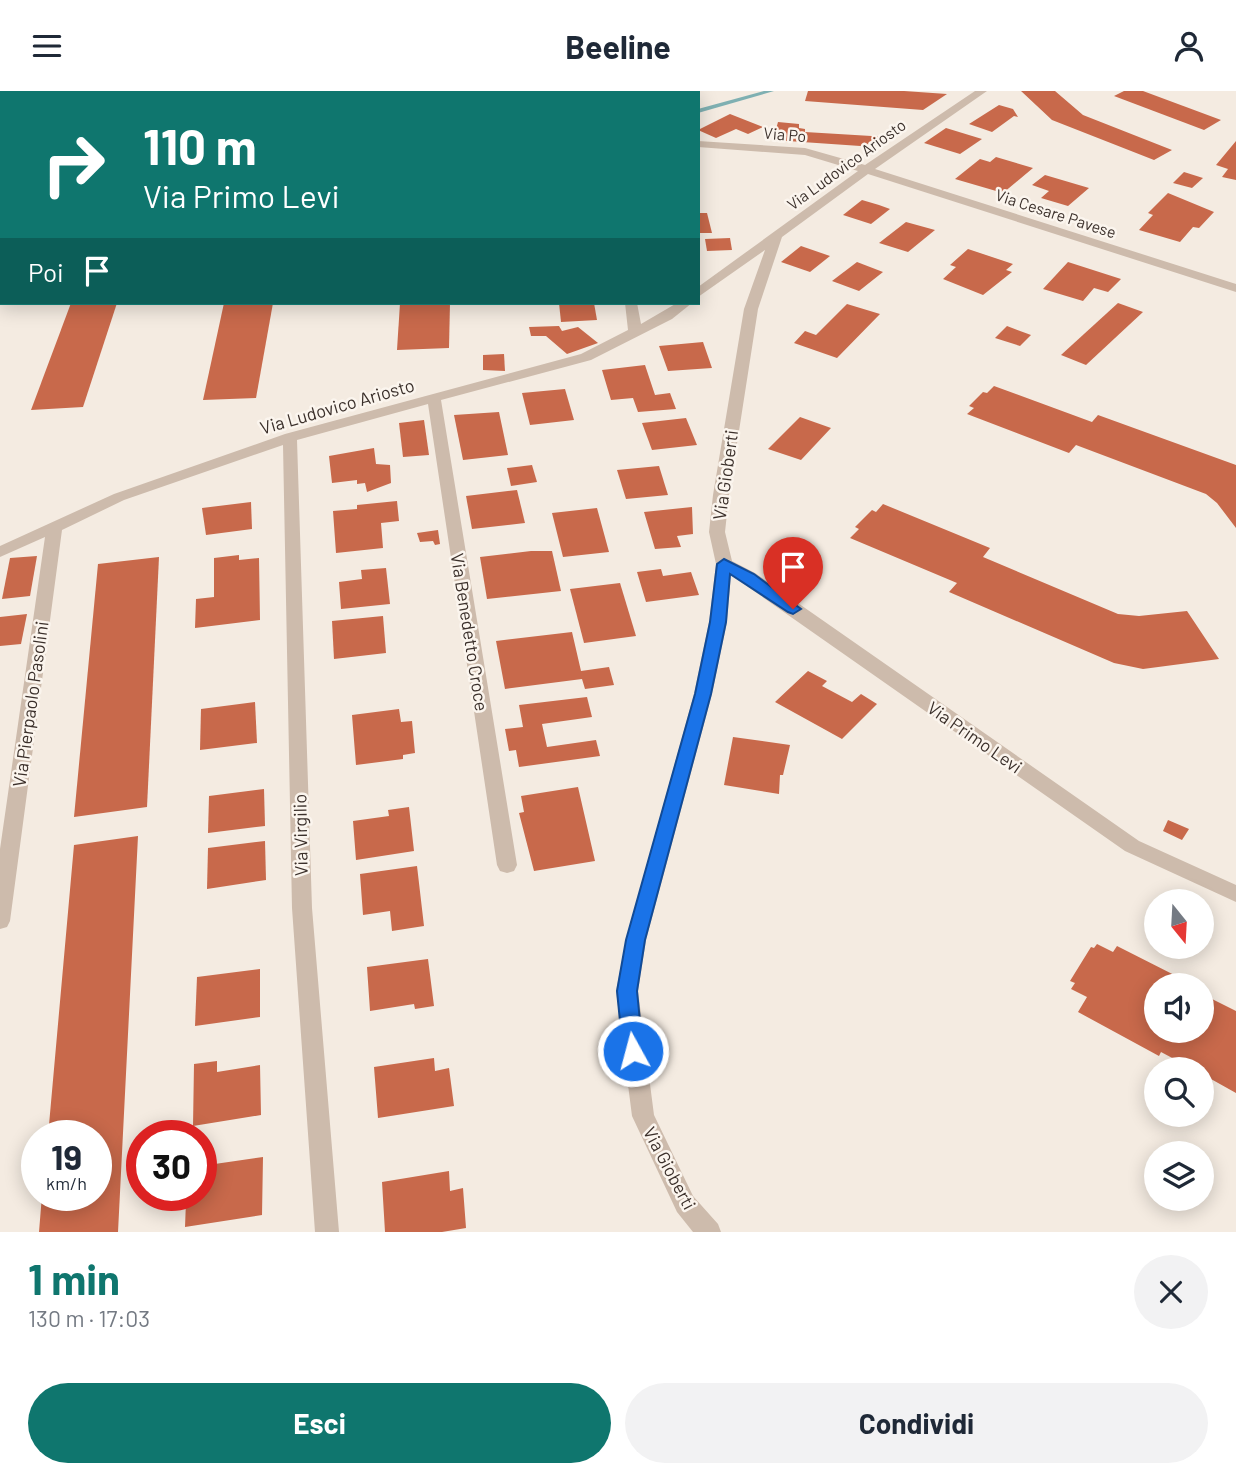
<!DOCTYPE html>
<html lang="it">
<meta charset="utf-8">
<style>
:root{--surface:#fff;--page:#f2f2f3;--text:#1f2937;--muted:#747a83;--accent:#0f766e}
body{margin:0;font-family:Barlow,sans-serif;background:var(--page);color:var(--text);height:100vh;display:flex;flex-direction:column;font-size:26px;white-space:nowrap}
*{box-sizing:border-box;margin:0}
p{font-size:23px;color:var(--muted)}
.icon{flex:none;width:38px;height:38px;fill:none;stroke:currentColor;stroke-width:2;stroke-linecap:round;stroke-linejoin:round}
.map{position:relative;height:1141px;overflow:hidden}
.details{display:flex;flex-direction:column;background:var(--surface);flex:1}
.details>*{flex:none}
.banner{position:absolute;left:0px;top:0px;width:700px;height:214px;box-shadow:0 4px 18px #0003;background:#0f766e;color:#fff;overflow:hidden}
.needle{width:46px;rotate:162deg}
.tools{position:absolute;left:1144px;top:798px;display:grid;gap:14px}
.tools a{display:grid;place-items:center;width:70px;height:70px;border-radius:50%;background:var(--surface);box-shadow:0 4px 18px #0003;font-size:35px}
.speed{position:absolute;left:21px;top:1029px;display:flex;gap:14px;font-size:35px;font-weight:700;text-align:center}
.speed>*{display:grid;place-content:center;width:91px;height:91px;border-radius:50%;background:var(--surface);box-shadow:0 4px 18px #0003;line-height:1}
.speed small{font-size:18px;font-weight:400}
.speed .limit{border:10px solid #d22;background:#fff;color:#111}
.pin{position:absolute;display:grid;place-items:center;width:60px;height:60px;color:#fff;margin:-72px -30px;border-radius:50% 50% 50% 0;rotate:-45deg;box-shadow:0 0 7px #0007}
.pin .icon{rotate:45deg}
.me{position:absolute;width:77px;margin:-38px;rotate:353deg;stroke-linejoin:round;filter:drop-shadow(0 0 5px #0008)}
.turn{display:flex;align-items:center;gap:24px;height:147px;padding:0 28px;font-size:32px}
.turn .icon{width:91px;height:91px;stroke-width:2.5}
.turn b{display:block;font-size:49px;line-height:60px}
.then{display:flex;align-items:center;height:66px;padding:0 28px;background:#0003;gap:14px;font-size:26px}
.round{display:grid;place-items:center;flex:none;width:74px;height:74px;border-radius:37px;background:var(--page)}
.summary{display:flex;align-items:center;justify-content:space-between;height:119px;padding:0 28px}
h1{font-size:42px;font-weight:700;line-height:52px;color:var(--accent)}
.button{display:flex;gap:14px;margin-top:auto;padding:14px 28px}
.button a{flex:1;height:80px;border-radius:42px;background:var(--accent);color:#fff;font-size:28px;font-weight:700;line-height:80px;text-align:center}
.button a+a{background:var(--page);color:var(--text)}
header{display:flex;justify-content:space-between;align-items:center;height:91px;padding:0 28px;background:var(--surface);font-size:32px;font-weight:700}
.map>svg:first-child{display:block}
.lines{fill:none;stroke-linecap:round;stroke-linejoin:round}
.stream{fill:#7fb0b2;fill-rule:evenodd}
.building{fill:#c8694b}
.minor{fill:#cdbbac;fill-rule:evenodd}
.route{fill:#1a73e8;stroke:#114b97;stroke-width:2}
.labels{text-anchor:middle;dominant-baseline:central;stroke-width:5;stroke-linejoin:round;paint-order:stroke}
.far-street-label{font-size:16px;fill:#3b302b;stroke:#fbf5ee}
.street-label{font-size:18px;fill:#3b302b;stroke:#fbf5ee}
</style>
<header><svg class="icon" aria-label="menu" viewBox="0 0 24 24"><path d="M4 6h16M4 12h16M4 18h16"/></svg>Beeline<svg class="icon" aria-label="person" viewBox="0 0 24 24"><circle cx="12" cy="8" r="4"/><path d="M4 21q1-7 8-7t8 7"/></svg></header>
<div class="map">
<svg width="1236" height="1141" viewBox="0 0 1236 1141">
<rect width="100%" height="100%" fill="#f4ebe1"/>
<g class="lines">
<polygon class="stream" points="764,0 774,0 698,22 698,18"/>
</g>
<g class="building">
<polygon points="808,0 904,0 947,3 923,19 805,10"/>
<polygon points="1021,0 1055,0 1083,24 1172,59 1154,69 1052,29"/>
<polygon points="1124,0 1143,0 1221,29 1204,39 1114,5"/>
<polygon points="999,14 1013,18 1018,26 1014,25 992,41 969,33"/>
<polygon points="730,23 763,36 748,43 736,38 716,47 698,39"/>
<polygon points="778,31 799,33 799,37 805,38 805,41 888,46 875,56 773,49"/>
<polygon points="946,37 982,48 960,63 924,52"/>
<polygon points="1236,50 1236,89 1222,86 1228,78 1216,74"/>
<polygon points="996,66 1033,77 1003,102 955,88 980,68 990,71"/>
<polygon points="1184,81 1203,87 1192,97 1173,92"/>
<polygon points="1045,84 1089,97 1068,115 1041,107 1049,100 1032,94"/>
<polygon points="1168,102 1214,121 1199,137 1193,136 1180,151 1139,139 1153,124 1148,122"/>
<polygon points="862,109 879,114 890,118 871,133 843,124"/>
<polygon points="698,122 707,122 712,142 698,142"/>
<polygon points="906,131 935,139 908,161 879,152"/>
<polygon points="730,147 732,159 707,160 705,148"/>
<polygon points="801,155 830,165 810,181 781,171"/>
<polygon points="968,158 1013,173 1006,179 1012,181 983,204 943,188 956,176 950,174"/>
<polygon points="857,171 883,181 859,200 832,190"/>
<polygon points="1068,171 1121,188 1108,201 1094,197 1083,210 1043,198"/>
<polygon points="71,212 117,212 83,316 31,319"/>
<polygon points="224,212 273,212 256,307 203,309"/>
<polygon points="400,212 450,212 449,257 397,259"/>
<polygon points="559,212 594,212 597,229 561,231"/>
<polygon points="1118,212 1143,221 1086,274 1061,264"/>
<polygon points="847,213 880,223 837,267 794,252 805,240 816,244"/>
<polygon points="559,235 562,240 578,236 598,252 567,263 546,245 531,245 529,236"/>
<polygon points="1007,235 1031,244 1020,255 995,247"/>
<polygon points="703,251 712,277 668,280 659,255"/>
<polygon points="504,263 505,280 483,279 483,264"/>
<polygon points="645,274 655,304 670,302 676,318 638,321 633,307 611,309 602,279"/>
<polygon points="994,295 1092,331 1098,324 1236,374 1236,437 1217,412 1206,403 1076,354 1069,362 967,323 974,317 969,315 983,301 987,302"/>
<polygon points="565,298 574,329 530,334 522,302"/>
<polygon points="499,321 508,364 463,369 454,324"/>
<polygon points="800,326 831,337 801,369 768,358"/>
<polygon points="686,327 697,354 652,359 642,332"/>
<polygon points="424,329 429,364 403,366 399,332"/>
<polygon points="374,357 376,373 390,374 391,392 367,401 365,392 357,393 357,389 332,392 329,365"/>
<polygon points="532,374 537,391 511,395 507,377"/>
<polygon points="659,375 668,404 626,408 617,379"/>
<polygon points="517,399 525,432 472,438 466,405"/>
<polygon points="397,410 399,430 381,432 383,457 336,462 333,420 357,418 357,414"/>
<polygon points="251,411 252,438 206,444 202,417"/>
<polygon points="883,413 990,457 983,466 1118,523 1139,525 1187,520 1219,568 1143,578 1114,572 949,501 957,492 850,447 859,438 855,436 872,419 876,421"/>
<polygon points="692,416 693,443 677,445 681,456 655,458 644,421"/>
<polygon points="597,417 609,461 563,466 552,422"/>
<polygon points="438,439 440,453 435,454 433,450 420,451 417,442"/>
<polygon points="531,460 552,460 561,500 487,508 480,466"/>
<polygon points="239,464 239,469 259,467 260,529 195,537 196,508 214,506 214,467"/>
<polygon points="37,465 30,505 2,508 10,467"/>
<polygon points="159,466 147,716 74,726 98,473"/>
<polygon points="386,477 390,513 341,518 339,491 362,488 361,479"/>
<polygon points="661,478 663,485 691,481 699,504 646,511 637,481"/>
<polygon points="620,492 636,545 584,552 570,498"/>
<polygon points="27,523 21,553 0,555 0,526"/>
<polygon points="383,525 386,562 334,568 332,530"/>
<polygon points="572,541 581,580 609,576 614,594 585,598 582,588 505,598 496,550"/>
<polygon points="808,580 827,590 822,595 852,611 861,603 877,613 842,648 775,611"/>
<polygon points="587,606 592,626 542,633 547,656 596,649 600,665 519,676 516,659 509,660 505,638 523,636 519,614"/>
<polygon points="255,611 257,652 200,659 201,618"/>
<polygon points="399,618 401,631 412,630 415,662 403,664 403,668 356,674 352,624"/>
<polygon points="733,646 790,654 783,684 780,684 779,703 724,694"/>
<polygon points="578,696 595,770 534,780 519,722 524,721 521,705"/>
<polygon points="264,698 265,735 208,742 209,705"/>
<polygon points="409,716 414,760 356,769 353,730 389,725 388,719"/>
<polygon points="1168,729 1189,738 1182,749 1163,740"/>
<polygon points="138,745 118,1141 39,1141 42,1104 96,1104 96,1045 48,1045 74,754"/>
<polygon points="265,750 266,789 207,798 208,757"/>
<polygon points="417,775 424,835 392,840 390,820 363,824 360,783"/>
<polygon points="1097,853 1113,861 1117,855 1194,894 1157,894 1157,940 1202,940 1202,903 1236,920 1236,1002 1202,983 1202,978 1193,978 1161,961 1159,965 1078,921 1087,906 1071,898 1075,892 1070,890 1091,856 1094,857"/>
<polygon points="428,868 434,915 415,918 414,913 370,920 367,876"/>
<polygon points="260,878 260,926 195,935 197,886"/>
<polygon points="434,967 435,980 449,977 454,1015 378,1027 374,976"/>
<polygon points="217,970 217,981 260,974 261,1024 193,1035 194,973"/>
<polygon points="263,1066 262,1124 185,1136 186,1110 201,1104 201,1075"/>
<polygon points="449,1080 450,1100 463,1097 466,1137 442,1141 385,1141 382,1091"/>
</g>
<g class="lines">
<g class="minor">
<polygon points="127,0 140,0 126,2"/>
<polygon points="411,0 444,0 445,2 412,2"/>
<polygon points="605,0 615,0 604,2"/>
<polygon points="975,0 987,0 875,78 1236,193 1236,201 868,83 782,146 758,218 729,404 725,441 732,470 755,482 1139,750 1236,794 1236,811 1125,760 731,484 727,531 712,603 646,849 638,900 654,1024 693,1105 718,1133 721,1141 693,1141 677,1121 632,1025 616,900 626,849 694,603 709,531 716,473 709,441 713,404 744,218 765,159 698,206 698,196 858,80 805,64 698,56 698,50 805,57 865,74"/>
<rect x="0" y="18" width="2" height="6"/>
<polygon points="2,168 2,178 0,179 0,169"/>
<polygon points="625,212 637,212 641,233 677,212 692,212 672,228 591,269 441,309 517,774 514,780 507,782 500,780 497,774 428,313 297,349 312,817 339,1141 315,1141 292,817 283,354 124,409 62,439 10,830 7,836 0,838 0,758 45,446 0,466 0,455 114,403 285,343 581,263 628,239"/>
</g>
</g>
<polygon class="route" points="724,468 754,483 801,518 793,523 788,521 730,483 726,531 711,603 645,849 637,900 643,960 640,966 633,969 626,966 623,960 617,900 626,849 695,603 710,531 717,473"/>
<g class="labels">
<g class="far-street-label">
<text transform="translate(785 43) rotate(5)">Via Po</text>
<text transform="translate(846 73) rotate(-36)">Via Ludovico Ariosto</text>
<text transform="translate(1056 122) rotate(18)">Via Cesare Pavese</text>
</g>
<g class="street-label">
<text transform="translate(337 315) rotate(-16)">Via Ludovico Ariosto</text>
<text transform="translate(725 384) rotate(-82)">Via Gioberti</text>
<text transform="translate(470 541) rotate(81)">Via Benedetto Croce</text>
<text transform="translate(30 613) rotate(-82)">Via Pierpaolo Pasolini</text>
<text transform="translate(975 646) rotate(35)">Via Primo Levi</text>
<text transform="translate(300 744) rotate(-91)">Via Virgilio</text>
<text transform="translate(670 1077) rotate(62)">Via Gioberti</text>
</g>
</g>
</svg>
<div class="tools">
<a><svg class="needle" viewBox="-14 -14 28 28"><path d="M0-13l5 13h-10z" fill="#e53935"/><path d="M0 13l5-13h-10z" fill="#747a83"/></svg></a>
<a><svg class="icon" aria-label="sound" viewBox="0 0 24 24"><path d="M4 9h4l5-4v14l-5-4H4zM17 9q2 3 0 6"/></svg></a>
<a><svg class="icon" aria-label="search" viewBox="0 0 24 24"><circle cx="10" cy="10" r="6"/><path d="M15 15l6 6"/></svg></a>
<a><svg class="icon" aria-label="layers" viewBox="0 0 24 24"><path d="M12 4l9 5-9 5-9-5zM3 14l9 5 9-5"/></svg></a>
</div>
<div class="speed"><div>19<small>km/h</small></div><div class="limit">30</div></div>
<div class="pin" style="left:793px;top:518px;background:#d93025"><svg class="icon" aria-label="arrive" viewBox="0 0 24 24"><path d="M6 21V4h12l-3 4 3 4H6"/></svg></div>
<svg class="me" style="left:633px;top:960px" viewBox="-20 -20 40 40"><circle r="17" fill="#1a73e8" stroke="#fff" stroke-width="3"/><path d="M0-11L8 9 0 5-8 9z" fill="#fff"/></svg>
<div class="banner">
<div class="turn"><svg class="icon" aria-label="right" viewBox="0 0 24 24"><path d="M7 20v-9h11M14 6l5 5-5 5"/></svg><div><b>110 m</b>Via Primo Levi</div></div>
<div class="then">Poi<svg class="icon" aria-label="arrive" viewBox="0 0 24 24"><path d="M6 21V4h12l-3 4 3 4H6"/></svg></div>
</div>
</div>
<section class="details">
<div class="summary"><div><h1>1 min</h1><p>130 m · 17:03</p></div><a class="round"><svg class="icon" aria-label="close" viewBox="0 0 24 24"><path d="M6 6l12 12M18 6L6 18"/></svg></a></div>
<div class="button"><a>Esci</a><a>Condividi</a></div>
</section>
